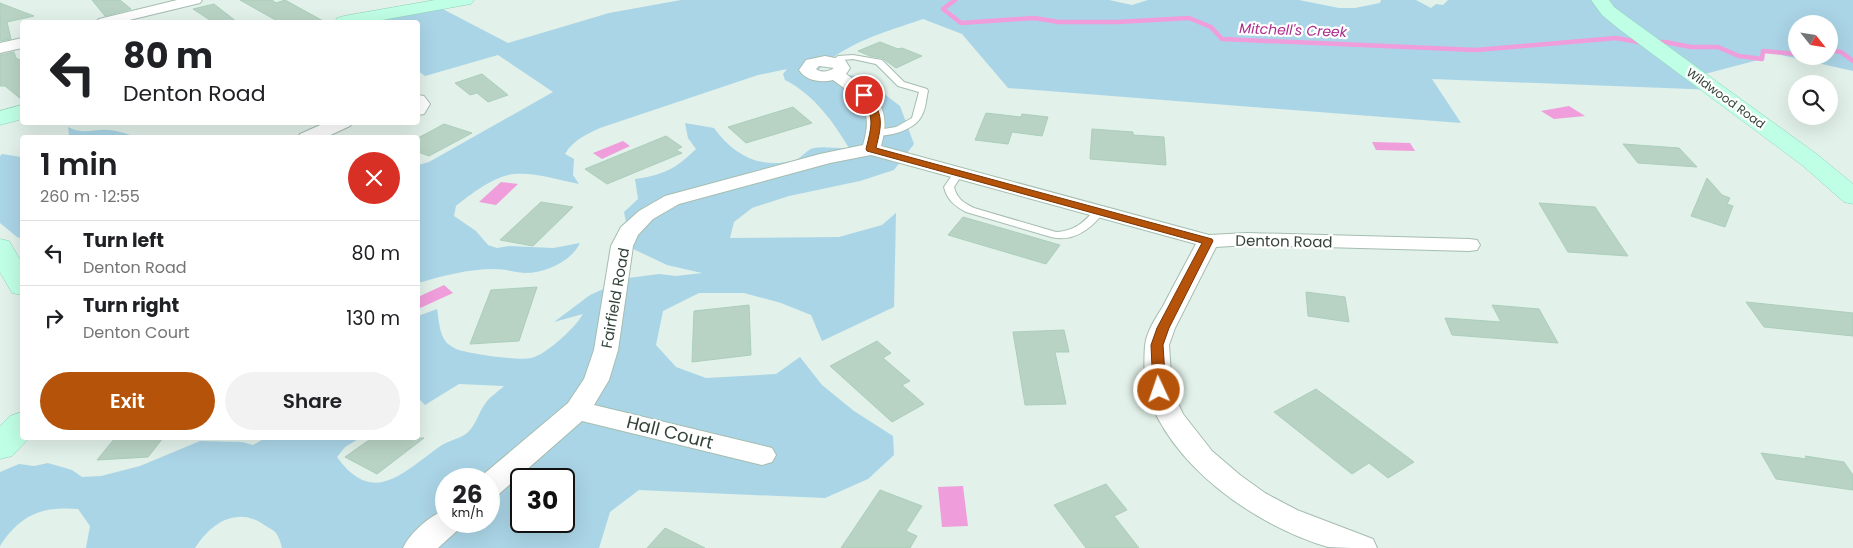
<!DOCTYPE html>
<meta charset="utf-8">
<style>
:root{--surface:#fff;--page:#f2f2f2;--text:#202124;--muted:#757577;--line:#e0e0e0;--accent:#b45309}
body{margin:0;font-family:Poppins,sans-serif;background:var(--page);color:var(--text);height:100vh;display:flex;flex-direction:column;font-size:19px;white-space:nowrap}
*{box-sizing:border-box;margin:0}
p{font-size:16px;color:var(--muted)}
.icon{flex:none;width:28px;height:28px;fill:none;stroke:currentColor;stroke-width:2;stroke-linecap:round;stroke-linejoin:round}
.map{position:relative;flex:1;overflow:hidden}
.sheet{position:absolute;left:20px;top:135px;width:400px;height:305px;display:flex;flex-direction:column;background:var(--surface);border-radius:5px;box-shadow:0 5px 20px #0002}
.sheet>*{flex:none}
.banner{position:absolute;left:20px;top:20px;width:400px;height:105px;border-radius:5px;box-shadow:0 5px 20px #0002;background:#fff;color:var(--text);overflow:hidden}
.needle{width:32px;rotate:120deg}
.tools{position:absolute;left:1788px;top:15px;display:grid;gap:10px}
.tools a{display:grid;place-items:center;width:50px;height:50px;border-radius:50%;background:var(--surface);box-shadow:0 5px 20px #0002;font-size:25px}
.speed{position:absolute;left:435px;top:468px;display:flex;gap:10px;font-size:25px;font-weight:700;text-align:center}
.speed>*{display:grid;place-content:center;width:65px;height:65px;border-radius:50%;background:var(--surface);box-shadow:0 5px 20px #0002;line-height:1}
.speed small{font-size:12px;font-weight:400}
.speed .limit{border:2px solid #111;border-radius:8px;background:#fff;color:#111}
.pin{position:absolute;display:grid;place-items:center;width:42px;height:42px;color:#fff;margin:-21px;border:2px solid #fff;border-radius:50%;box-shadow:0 1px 5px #0007}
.me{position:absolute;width:55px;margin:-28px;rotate:357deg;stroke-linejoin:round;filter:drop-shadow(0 0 4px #0008)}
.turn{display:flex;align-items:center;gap:18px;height:105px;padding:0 20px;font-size:22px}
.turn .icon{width:65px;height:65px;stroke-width:2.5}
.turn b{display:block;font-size:35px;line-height:42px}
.round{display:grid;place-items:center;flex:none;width:52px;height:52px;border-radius:26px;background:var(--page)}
.head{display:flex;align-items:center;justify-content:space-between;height:85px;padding:0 20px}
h1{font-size:30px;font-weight:600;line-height:38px}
.action{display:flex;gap:10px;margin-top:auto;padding:10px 20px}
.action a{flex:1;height:58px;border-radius:30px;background:var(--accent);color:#fff;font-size:20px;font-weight:600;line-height:58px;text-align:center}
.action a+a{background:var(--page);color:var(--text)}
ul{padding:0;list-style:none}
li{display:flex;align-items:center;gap:15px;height:65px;padding:0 20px;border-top:1px solid var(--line)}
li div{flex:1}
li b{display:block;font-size:19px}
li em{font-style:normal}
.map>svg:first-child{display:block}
.green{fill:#aad5e7;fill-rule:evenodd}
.water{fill:#f09ddb}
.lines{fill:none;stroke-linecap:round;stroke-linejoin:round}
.stream{stroke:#f09ddb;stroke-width:4.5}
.building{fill:#b8d3c4;stroke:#abcebb}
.lane-casing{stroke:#a5bdb0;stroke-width:2}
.street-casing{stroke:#a5bdb0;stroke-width:2}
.secondary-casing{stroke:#91d2b7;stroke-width:1}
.lane{fill:#fff;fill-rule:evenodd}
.street{fill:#fff;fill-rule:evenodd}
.secondary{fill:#bfffe5;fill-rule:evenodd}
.route{fill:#b45309;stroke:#753606}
.labels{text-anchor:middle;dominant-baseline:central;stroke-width:4.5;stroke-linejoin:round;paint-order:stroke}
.far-street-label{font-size:12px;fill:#33433a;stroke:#fff}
.far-water-label{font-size:14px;font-style:italic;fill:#ae2c8c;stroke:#fff}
.street-label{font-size:15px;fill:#33433a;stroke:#fff}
.near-street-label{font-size:18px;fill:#33433a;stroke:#fff}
</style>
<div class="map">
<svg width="1853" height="548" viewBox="0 0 1853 548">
<rect width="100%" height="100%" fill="#e2f1ea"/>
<g class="green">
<path d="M681 0H1109L1132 5 1148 0H1299L1339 8H1355L1380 3 1381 0H1416L1431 8 1436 4 1443 5 1448 0H1853V71L1763 51 1762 59 1697 76 1716 90 1432 79 1461 123 1008 88 962 34 923 19C885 32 847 42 818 70L855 76 870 83 900 106 914 144 894 170 860 181 789 196 752 208 734 222 730 238 839 237 882 225 896 213 894 307 822 341 811 315 781 303 744 293H699L663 311 656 345 676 367 706 378 776 374 800 357 822 385 854 411 893 436 894 455 868 479 825 498 639 490 610 512 599 548H282C281 544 279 537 276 533 274 530 267 527 263 524 236 506 210 524 195 548H86L90 526 78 509C41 506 20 515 0 546V472L19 464 34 466 48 463 72 470 82 477 101 476 140 466 200 441 242 442 253 445 265 438H360L345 447 337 457C374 509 405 470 442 445 450 440 463 438 469 431 476 424 479 412 485 404 489 397 498 392 504 386L459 384 425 405 418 398V316L437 309C439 320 439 333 446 342 449 345 455 349 459 350 472 354 519 361 531 358 546 355 576 327 583 314L554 322 590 295 628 278 659 274 676 276 702 273 667 265 631 248 624 212 638 199 635 179C663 175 676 169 696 149L688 138 685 123 714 128C733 155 761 170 795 160 802 158 807 149 814 148 825 146 838 149 849 148 833 121 813 94 785 80L783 74 787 69 758 75 600 128C587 134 573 140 565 154L574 159 573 175 579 184C559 180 534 172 513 174 493 177 471 194 456 206L454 216 476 231 488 245 497 248 509 246 553 248 580 243C571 262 545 273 525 273 514 272 504 269 494 269 468 269 442 276 418 283V165L429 162 553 92 498 55 425 76 418 71V22H344L435 5 508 43 609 13ZM1796 24H1829V56H1796ZM446 479H489V521H446ZM521 479H564V521H521Z"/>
<path d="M68 127C79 133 88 131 100 130 111 129 126 133 135 137H67L69 134Z"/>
<polygon points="2,154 21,157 22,162 22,239 17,237 0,223 0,156"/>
</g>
<g class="water">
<polygon points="1569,106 1585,116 1554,119 1541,111"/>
<polygon points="623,141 630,146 602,159 593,153"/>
<polygon points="1372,142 1410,143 1415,151 1376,150"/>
<polygon points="501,182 518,184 496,205 479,202"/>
<polygon points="444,285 453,293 418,309 418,297"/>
<polygon points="963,486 968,526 942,527 938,487"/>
</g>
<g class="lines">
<g class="stream">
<polyline points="955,0 943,9 961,23 1034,18 1059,22 1117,22 1189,18 1211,27 1222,39 1476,50 1616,38 1638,42 1665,42 1691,47 1718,47 1739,56 1762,59 1763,51 1796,54"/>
<polyline points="1829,50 1841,52 1853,61"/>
<polyline points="1810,56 1818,56"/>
</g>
</g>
<g class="building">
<polygon points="92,0 120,0 131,9 105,16"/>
<polygon points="240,0 272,0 276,3 285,0 325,22 279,22"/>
<polygon points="0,3 34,16 7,22 11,39 0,41"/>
<polygon points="214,4 237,22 213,22 193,9"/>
<polygon points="880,42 898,49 902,48 922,56 896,68 882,58 870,56 858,51"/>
<polygon points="14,52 16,58 22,61 22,100 5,86 0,86 0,55"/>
<polygon points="482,74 508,95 488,102 477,93 470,95 455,83"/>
<polygon points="793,107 812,123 746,143 728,127"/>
<polygon points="986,113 1021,117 1022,114 1048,117 1042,136 1012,132 1008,144 975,140"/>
<polygon points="444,124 472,133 429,156 418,152 418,138"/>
<polygon points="1092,129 1133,132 1133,135 1164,137 1166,165 1090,159"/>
<polygon points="666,136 682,147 676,150 682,153 607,184 585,169"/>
<polygon points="1623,144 1679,148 1697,167 1638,163"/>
<polygon points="1707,178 1722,195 1730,198 1727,204 1733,206 1725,227 1691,216"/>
<polygon points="541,202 573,207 533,246 500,240"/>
<polygon points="1539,203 1595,207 1628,256 1568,252"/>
<polygon points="963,217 1060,245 1046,264 948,235"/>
<polygon points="537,287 519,341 470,344 491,290"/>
<polygon points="1306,292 1345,297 1349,322 1308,316"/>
<polygon points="1746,302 1853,313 1853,336 1764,327"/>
<polygon points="749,305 751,355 692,362 694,311"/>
<polygon points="1492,305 1539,309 1558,343 1452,335 1445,318 1501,322"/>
<polygon points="1064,330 1069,352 1055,352 1066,404 1025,405 1013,332"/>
<polygon points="877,341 891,353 883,358 910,381 902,385 924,404 892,422 830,366"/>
<polygon points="1316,389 1414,462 1388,478 1369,463 1352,474 1274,412"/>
<polygon points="115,438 163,438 148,457 97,460"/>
<polygon points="372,438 424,438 377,474 345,457"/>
<polygon points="1761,453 1807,459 1805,456 1844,462 1853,475 1853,490 1776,479"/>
<polygon points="1106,484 1127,510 1114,516 1139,548 1086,548 1054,505"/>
<polygon points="880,490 922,506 906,531 917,536 910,548 841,548"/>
<polygon points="665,528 705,548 647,548"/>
</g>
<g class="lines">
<g class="lane-casing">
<g id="lane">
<path d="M853 55 882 60 904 82 927 89 928 91C926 99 926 108 922 115 916 130 887 138 872 135V131L896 127 912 118 919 92 898 86 876 64 853 59 843 60 835 64 831 62 838 56Z"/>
<path d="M958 170 963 173 954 187C957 199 964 203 974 208L1056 232C1075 231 1084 222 1096 209H1104L1105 211C1092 228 1074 243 1051 237L966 212C955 206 947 200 944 187L955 171Z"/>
</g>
</g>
<g class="street-casing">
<g id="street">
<polygon points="177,0 202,0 200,3 121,22 96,22 99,19"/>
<polygon points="22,38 22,48 0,53 0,43"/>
<path d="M825 56 845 60 850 68 846 74C877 95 892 107 881 146L1209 235 1247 233 1469 239 1477 240 1480 245 1477 250 1469 251 1247 245 1216 247 1175 328 1169 345 1172 390 1183 414 1212 451 1240 475 1265 493 1297 510 1373 539 1377 548C1362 548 1342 548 1328 547 1256 526 1170 466 1147 392 1144 382 1144 357 1145 346 1146 333 1155 319 1162 308 1173 287 1184 266 1196 244L871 155 830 163 679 204 653 219 638 235 633 246 618 350 609 380 594 405 772 448 776 455 772 462 762 465 582 421 499 494 489 497V479L479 478 568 403 584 379 594 350 611 246 621 227 639 211 665 196 820 154 863 145C874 109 861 100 833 80 821 83 806 81 799 70L806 60ZM819 66 834 68C828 72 822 73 816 69Z"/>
<polygon points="418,95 424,96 430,104 424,114 418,115"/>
<polygon points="327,122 353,122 350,126 324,138 298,138 300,134"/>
<path d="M446 510V521H463L459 529 438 548H403C410 533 430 515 446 510Z"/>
</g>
</g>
<g class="secondary-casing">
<g id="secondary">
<polygon points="435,0 474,0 471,4 465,5 371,22 335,22 337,18 344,16"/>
<polygon points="1591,0 1609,0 1614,7 1633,21 1818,155 1853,184 1853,204 1844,202 1802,165 1619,29 1602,15"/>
<polygon points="22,105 22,119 0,125 0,111"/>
<polygon points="0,239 9,241 22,263 22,295 12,293 0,272"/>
<polygon points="22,412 22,438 29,438 12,456 0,459 0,426 10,416"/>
</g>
</g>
<use href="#lane" class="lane"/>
<use href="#street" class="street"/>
<use href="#secondary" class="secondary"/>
</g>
<path class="route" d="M861 93H867C884 114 882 123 876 148L1212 239 1213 241 1169 328 1163 345 1166 390 1164 393H1155L1153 390 1151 345 1157 328 1202 243 867 151 866 149C872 125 875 116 860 95Z"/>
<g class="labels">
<g class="far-street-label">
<text transform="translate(1726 98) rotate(36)">Wildwood Road</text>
</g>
<g class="far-water-label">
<text transform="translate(1293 30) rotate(2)">Mitchell's Creek</text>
</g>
<g class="street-label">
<text transform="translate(1284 241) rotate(1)">Denton Road</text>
<text transform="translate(615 298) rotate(-80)">Fairfield Road</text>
</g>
<g class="near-street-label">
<text transform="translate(670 432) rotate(14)">Hall Court</text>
</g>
</g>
</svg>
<div class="tools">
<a><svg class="needle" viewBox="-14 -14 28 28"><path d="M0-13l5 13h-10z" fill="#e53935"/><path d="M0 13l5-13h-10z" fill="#757577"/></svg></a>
<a><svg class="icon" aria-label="search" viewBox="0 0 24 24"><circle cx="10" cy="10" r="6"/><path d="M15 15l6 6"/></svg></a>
</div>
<div class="speed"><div>26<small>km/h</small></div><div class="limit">30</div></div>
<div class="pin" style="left:864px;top:95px;background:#d93025"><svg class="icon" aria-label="arrive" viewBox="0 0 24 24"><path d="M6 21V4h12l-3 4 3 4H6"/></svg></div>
<svg class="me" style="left:1159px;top:390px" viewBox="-20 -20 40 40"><circle r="17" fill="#b45309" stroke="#fff" stroke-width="3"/><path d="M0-11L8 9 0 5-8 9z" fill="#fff"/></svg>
<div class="banner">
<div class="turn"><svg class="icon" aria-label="left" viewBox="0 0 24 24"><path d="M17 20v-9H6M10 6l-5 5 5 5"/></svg><div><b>80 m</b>Denton Road</div></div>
</div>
<section class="sheet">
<div class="head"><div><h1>1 min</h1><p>260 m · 12:55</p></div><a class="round" style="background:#d93025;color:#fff"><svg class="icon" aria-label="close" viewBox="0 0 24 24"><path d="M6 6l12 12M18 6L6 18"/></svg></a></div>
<ul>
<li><svg class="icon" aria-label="left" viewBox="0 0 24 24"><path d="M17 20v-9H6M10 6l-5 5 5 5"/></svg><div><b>Turn left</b><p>Denton Road</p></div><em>80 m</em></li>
<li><svg class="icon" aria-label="right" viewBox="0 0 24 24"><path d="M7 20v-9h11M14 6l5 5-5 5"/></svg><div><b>Turn right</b><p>Denton Court</p></div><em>130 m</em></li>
</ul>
<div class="action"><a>Exit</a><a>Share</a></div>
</section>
</div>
